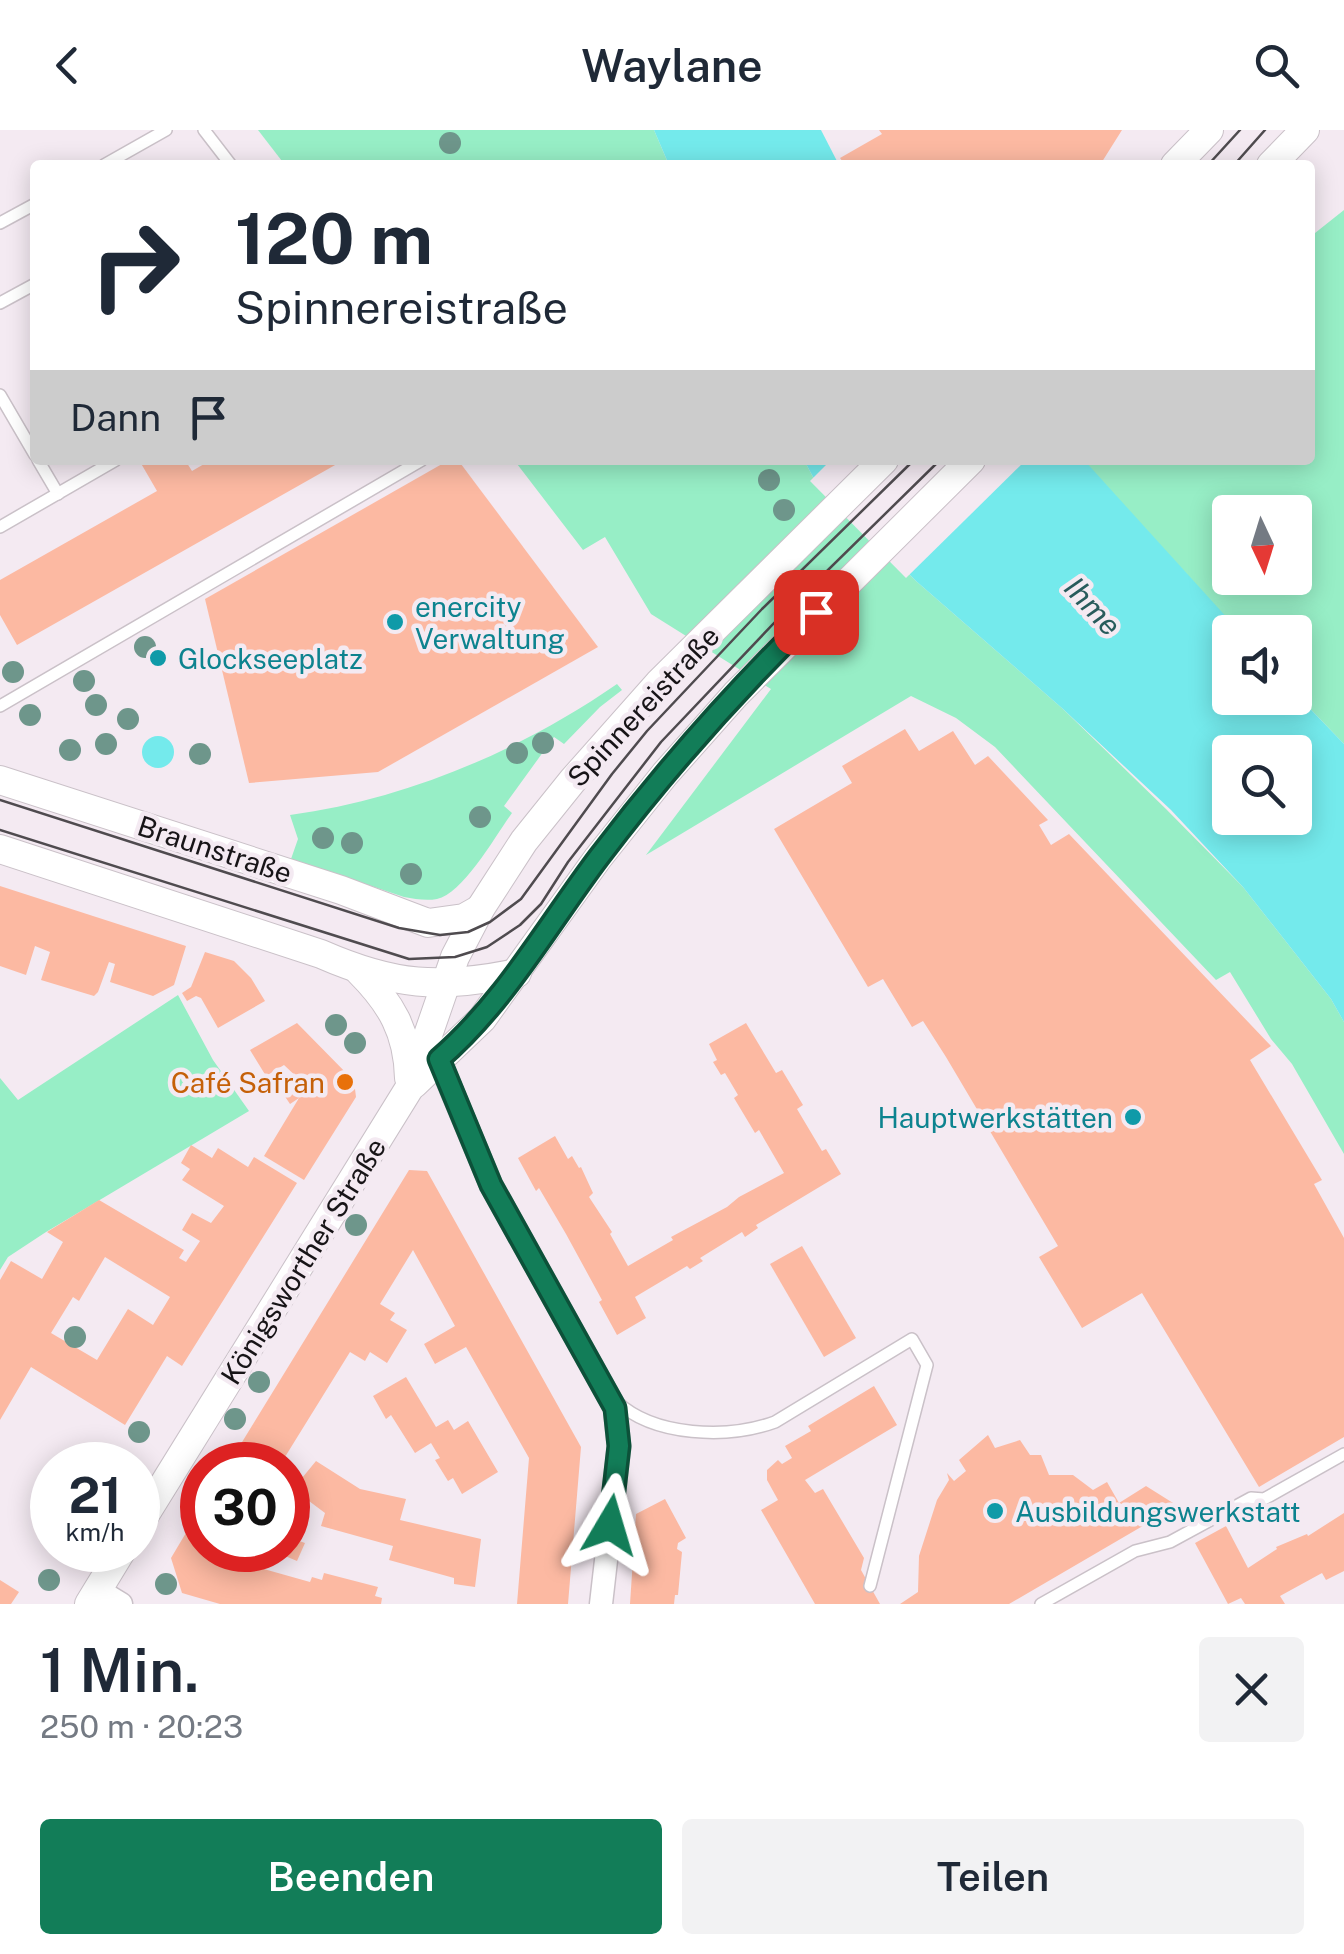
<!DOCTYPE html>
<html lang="de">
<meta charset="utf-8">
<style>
:root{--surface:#fff;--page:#f2f2f3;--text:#1f2937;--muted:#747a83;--accent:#127d58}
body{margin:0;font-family:"Public Sans",sans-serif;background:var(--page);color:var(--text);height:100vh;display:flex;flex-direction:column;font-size:38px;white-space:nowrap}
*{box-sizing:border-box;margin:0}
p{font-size:32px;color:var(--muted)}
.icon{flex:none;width:55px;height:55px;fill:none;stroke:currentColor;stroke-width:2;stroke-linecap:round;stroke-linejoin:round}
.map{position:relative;height:1474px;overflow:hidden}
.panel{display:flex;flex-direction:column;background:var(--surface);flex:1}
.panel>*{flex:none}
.top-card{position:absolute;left:30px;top:30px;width:1285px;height:305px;border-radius:10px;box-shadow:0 5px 25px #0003;background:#fff;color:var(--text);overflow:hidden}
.needle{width:65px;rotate:176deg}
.controls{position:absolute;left:1212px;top:365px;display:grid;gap:20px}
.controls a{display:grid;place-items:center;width:100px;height:100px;border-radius:10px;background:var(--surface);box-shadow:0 5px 25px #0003;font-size:50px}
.speed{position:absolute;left:30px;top:1312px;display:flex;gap:20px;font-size:50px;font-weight:700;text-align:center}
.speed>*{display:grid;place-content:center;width:130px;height:130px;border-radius:50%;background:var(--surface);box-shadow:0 5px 25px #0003;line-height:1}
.speed small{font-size:25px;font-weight:400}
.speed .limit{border:15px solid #d22;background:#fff;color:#111}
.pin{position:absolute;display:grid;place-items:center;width:85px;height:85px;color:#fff;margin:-42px;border-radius:20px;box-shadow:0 5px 15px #0006}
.me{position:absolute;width:110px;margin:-55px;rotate:7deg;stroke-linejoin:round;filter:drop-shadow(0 0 8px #0008)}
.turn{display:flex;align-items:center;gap:35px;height:210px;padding:0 40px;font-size:45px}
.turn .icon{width:130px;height:130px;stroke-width:2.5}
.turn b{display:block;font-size:70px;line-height:85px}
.then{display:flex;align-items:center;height:95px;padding:0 40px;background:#0003;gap:20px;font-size:38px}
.round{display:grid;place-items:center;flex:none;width:105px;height:105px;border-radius:10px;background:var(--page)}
.overview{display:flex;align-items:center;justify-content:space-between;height:170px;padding:0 40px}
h1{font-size:60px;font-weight:600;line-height:75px}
.primary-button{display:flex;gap:20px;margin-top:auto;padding:20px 40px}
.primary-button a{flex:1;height:115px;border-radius:10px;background:var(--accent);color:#fff;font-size:40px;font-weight:600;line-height:115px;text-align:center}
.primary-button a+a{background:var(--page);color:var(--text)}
header{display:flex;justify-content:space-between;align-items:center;height:130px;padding:0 40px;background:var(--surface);font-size:45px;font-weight:600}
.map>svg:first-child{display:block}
.green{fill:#97eec6;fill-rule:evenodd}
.water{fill:#74eaec;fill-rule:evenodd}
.pier{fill:#f4eaf2}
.building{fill:#fcb9a2;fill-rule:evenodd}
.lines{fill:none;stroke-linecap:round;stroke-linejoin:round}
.service-casing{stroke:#cac1c8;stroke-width:14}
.minor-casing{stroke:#cac1c8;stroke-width:25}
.tertiary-casing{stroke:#cac1c8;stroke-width:30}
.service{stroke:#fff;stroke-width:11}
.minor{stroke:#fff;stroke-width:22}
.tertiary{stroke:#fff;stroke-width:28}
.tram{stroke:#4f4b4f;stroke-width:2.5}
.tree{fill:#6e968b}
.route-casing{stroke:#0c5139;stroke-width:25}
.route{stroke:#127d58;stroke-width:18}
.culture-dot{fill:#0f9aa8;stroke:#f4eaf2;stroke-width:4}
.food-dot{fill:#e8710a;stroke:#f4eaf2;stroke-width:4}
.labels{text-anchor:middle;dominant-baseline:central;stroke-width:9;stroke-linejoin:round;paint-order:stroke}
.culture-label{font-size:28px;fill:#0d838f;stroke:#f4eaf2;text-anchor:start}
.street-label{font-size:28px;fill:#171417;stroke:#f4eaf2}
.food-label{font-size:28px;fill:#c56008;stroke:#f4eaf2;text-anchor:end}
.water-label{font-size:30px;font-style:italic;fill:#285b5c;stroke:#f4eaf2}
</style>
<header><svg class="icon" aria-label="back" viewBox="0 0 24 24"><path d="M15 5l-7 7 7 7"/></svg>Waylane<svg class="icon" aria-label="search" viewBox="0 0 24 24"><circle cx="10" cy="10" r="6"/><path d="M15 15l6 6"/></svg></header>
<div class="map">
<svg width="1344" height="1474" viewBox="0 0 1344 1474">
<rect width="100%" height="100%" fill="#f4eaf2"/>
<g class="green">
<polygon points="258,0 654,0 669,35 285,35"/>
<path d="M1344 80V614L1295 563V502H1239L1083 330H1310V107ZM1230 382H1295V448H1230Z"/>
<polygon points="514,330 804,330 813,347 916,451 1063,579 1166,679 1243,757 1331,869 1344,892 1344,1024 1292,934 1271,909 1230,842 1216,850 995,617 956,588 911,566 646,725 771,559 651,484 605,407 583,420"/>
<path d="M617 554 622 560 600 577 564 614 554 607 504 676 512 683C496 705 463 764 437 769 426 771 415 769 404 767L291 729 298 709 290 685C407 669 520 621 617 554Z"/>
<polygon points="178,865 213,930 249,981 46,1102 8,1127 0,1140 0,948 18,970"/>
</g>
<g class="water">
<polygon points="654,0 821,0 839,35 669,35"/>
<path d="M804 330H1084L1240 502H1230V568H1295V563L1344 614V892L1331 869 1243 757 1171 680 1063 579 916 451 813 347ZM1230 622H1295V688H1230Z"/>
<circle cx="158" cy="622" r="16"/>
</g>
<polygon class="pier" points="831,330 1026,330 906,448 810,351"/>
<g class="building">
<polygon points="879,0 1122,0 1100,35 845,35 840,28 882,4"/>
<polygon points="139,330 185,330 192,341 211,330 344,330 17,515 0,485 0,450 157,361"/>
<polygon points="449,330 458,330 598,517 378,642 249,653 205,469"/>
<polygon points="905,599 919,621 953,601 975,635 988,626 1048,690 1039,695 1051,715 1069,704 1271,916 1250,930 1322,1050 1314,1054 1344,1108 1344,1307 1259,1357 1142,1163 1082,1198 1039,1127 1058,1116 946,927 923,891 912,897 883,849 868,857 774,699 852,653 842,636"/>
<polygon points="0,756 186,816 174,855 153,866 110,852 115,834 109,832 98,862 94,866 41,850 50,822 35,816 26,845 0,836"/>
<polygon points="205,822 234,831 251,848 265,871 218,898 201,868 196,866 187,871 182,863 191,857"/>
<polygon points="297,893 354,951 356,967 304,1050 264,1026 299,968 290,974 282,962 300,950 284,935 266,946 250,920"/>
<polygon points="746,893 776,943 782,940 803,975 797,979 822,1021 826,1019 841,1044 756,1095 758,1098 745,1107 742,1102 700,1128 703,1131 690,1139 687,1136 635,1167 646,1188 617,1205 599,1172 602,1170 566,1104 539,1058 536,1061 518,1028 555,1006 568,1029 572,1026 579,1038 581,1037 593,1063 589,1067 612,1102 610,1104 628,1136 673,1110 671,1107 727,1077 739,1067 784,1043 759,1000 755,1003 734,968 738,965 725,943 721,945 713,932 717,930 709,914"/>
<path d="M191 1015 212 1028 218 1018 248 1037 254 1027 297 1053 182 1236 167 1226 125 1295 31 1237 0 1290V1150L11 1131 42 1149 63 1112 47 1102 99 1070 184 1120 179 1128 186 1132 200 1111 182 1100 192 1083 211 1093 224 1076 182 1050 190 1039 181 1033ZM105 1127 170 1167 153 1195 128 1179 97 1230 51 1203 73 1167 79 1171Z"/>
<polygon points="409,1040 427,1041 581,1317 568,1474 517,1474 529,1328 466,1217 435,1234 424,1214 455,1196 413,1120 380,1174 395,1183 390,1190 407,1200 387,1233 370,1222 365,1231 350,1222 280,1335 228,1335"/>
<polygon points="802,1116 856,1208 824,1227 770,1134"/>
<polygon points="406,1247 436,1297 448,1290 454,1300 468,1291 498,1342 462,1364 453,1348 448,1351 435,1330 440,1328 431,1313 415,1323 391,1285 386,1289 373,1266"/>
<polygon points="874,1256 897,1295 805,1350 815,1363 823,1359 864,1428 861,1440 880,1474 815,1474 761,1380 778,1370 767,1350 767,1340 778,1330 782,1334 792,1328 785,1316 811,1301 808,1296"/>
<polygon points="988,1305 995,1318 1020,1310 1030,1325 1041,1325 1049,1345 1073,1345 1093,1360 1107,1352 1119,1373 1146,1356 1181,1378 1157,1392 1153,1390 1009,1474 900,1474 918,1462 919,1426 937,1370 949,1350 947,1343 954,1351 966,1341 959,1330"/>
<polygon points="316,1331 360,1359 406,1369 400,1390 481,1409 475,1457 454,1454 454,1448 389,1430 393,1416 321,1396 325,1383 293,1359"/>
<polygon points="288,1362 308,1375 302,1384 288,1378"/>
<polygon points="665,1369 686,1408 678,1413 677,1419 682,1422 678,1465 675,1465 674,1474 630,1474 636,1384"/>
<polygon points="202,1376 202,1420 227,1420 225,1424 240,1427 239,1432 310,1452 312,1447 322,1450 324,1443 378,1457 375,1466 382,1468 381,1474 220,1474 182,1463 171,1428"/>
<polygon points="1344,1383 1344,1441 1326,1450 1322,1443 1280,1466 1285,1474 1245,1474 1241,1468 1228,1474 1195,1413 1226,1396 1248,1438 1277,1419 1276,1417 1307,1404 1308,1406"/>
<polygon points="288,1407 305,1413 297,1431 271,1420 288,1420"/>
<polygon points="0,1450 19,1462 11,1474 0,1474"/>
</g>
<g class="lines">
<g class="service-casing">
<g id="service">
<polyline points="204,0 231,35"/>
<polyline points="104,35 166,0"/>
<polyline points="0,93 35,74"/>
<polyline points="0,173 35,154"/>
<polyline points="0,265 35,325"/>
<polyline points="38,330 58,364"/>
<polyline points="0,397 116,330"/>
<polyline points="0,576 422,330"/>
<path d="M616 1271C654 1307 728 1309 775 1292L912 1209 927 1235 870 1456"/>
<polyline points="1041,1474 1135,1421 1170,1412 1251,1368 1264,1369 1344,1324"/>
</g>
</g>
<g class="minor-casing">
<g id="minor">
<polyline points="434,918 491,1055 615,1278 619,1317 601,1474"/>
<polyline points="98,1460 121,1474"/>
</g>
</g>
<g class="tertiary-casing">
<g id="tertiary">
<polyline points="1175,35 1209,0"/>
<polyline points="1271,35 1305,0"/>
<polyline points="0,650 341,760 428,793 464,788 480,779"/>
<path d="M0 719 321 824C394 856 439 859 517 843"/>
<path d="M359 841C391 873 408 902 409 948"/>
<polyline points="414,954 482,889 598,728 665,644 736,564 971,330"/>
<polyline points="138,1396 410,957 455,827 480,779 524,711 573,650 659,553 884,330"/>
<polyline points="89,1474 122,1420"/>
</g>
</g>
<use href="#service" class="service"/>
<use href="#minor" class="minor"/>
<use href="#tertiary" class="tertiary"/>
<g class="tram">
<polyline points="1208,35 1240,0"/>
<polyline points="1234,35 1265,0"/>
<polyline points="0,670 399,798 440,805 468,802 490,792 521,769 612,644 647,601 762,479 914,330"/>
<polyline points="0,700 409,829 455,827 487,817 520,795 541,774 568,732 661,612 775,492 940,330"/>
</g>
</g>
<g class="tree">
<circle cx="450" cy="13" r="11"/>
<circle cx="769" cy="350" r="11"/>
<circle cx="784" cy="380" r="11"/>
<circle cx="145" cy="517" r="11"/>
<circle cx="13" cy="542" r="11"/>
<circle cx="84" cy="551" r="11"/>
<circle cx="96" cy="575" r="11"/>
<circle cx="30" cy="585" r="11"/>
<circle cx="128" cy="589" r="11"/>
<circle cx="543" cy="613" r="11"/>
<circle cx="106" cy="614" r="11"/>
<circle cx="70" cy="620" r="11"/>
<circle cx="517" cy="623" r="11"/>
<circle cx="200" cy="624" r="11"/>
<circle cx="480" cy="687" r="11"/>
<circle cx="323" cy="708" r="11"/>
<circle cx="352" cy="713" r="11"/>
<circle cx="411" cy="744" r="11"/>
<circle cx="336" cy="895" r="11"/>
<circle cx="355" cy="913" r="11"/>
<circle cx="356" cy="1095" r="11"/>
<circle cx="75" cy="1207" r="11"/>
<circle cx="259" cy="1252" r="11"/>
<circle cx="235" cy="1289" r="11"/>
<circle cx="139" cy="1302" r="11"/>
<circle cx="49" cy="1450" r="11"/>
<circle cx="166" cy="1454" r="11"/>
</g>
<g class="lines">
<g class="route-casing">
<path id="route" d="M610 1395 619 1316 615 1278 491 1055 439 929C505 872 547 796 599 727 665 640 738 558 816 482"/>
</g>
<use href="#route" class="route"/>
</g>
<g class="culture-dot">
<circle cx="395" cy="492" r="10"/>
<circle cx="158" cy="528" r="10"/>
<circle cx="1133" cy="987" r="10"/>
<circle cx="995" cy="1381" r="10"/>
</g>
<circle class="food-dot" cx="345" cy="952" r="10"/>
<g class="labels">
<g class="culture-label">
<text x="415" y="476">enercity<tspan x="415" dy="32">Verwaltung</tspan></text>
<text x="178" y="528">Glockseeplatz</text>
<text x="1113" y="987" text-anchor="end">Hauptwerkstätten</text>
<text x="1015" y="1381">Ausbildungswerkstatt</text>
</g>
<g class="street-label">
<text transform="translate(643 576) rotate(-47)">Spinnereistraße</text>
<text transform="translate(215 719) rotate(18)">Braunstraße</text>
<text transform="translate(303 1131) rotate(-58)">Königsworther Straße</text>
</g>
<g class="food-label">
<text x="325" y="952">Café Safran</text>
</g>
<g class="water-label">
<text transform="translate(1093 476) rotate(47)">Ihme</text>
</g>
</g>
</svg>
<div class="controls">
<a><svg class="needle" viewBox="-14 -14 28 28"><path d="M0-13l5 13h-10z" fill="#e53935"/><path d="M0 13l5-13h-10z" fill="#747a83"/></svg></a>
<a><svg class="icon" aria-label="sound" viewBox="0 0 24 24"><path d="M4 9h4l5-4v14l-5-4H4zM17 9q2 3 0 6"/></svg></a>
<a><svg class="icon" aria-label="search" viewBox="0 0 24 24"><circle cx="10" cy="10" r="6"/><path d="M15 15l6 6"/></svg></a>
</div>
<div class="speed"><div>21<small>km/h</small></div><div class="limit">30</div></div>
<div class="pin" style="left:816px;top:482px;background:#d93025"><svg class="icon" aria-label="arrive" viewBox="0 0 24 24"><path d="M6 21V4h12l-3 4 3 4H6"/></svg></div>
<svg class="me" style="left:610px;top:1395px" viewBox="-20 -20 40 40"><path d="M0-17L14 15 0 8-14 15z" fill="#127d58" stroke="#fff" stroke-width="4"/></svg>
<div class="top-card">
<div class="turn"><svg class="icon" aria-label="right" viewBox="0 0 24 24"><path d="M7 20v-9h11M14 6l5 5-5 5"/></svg><div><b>120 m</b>Spinnereistraße</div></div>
<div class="then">Dann<svg class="icon" aria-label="arrive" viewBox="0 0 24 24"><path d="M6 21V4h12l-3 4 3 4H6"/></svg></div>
</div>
</div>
<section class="panel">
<div class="overview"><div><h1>1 Min.</h1><p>250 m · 20:23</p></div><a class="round"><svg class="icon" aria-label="close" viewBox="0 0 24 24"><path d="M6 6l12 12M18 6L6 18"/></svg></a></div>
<div class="primary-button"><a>Beenden</a><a>Teilen</a></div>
</section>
